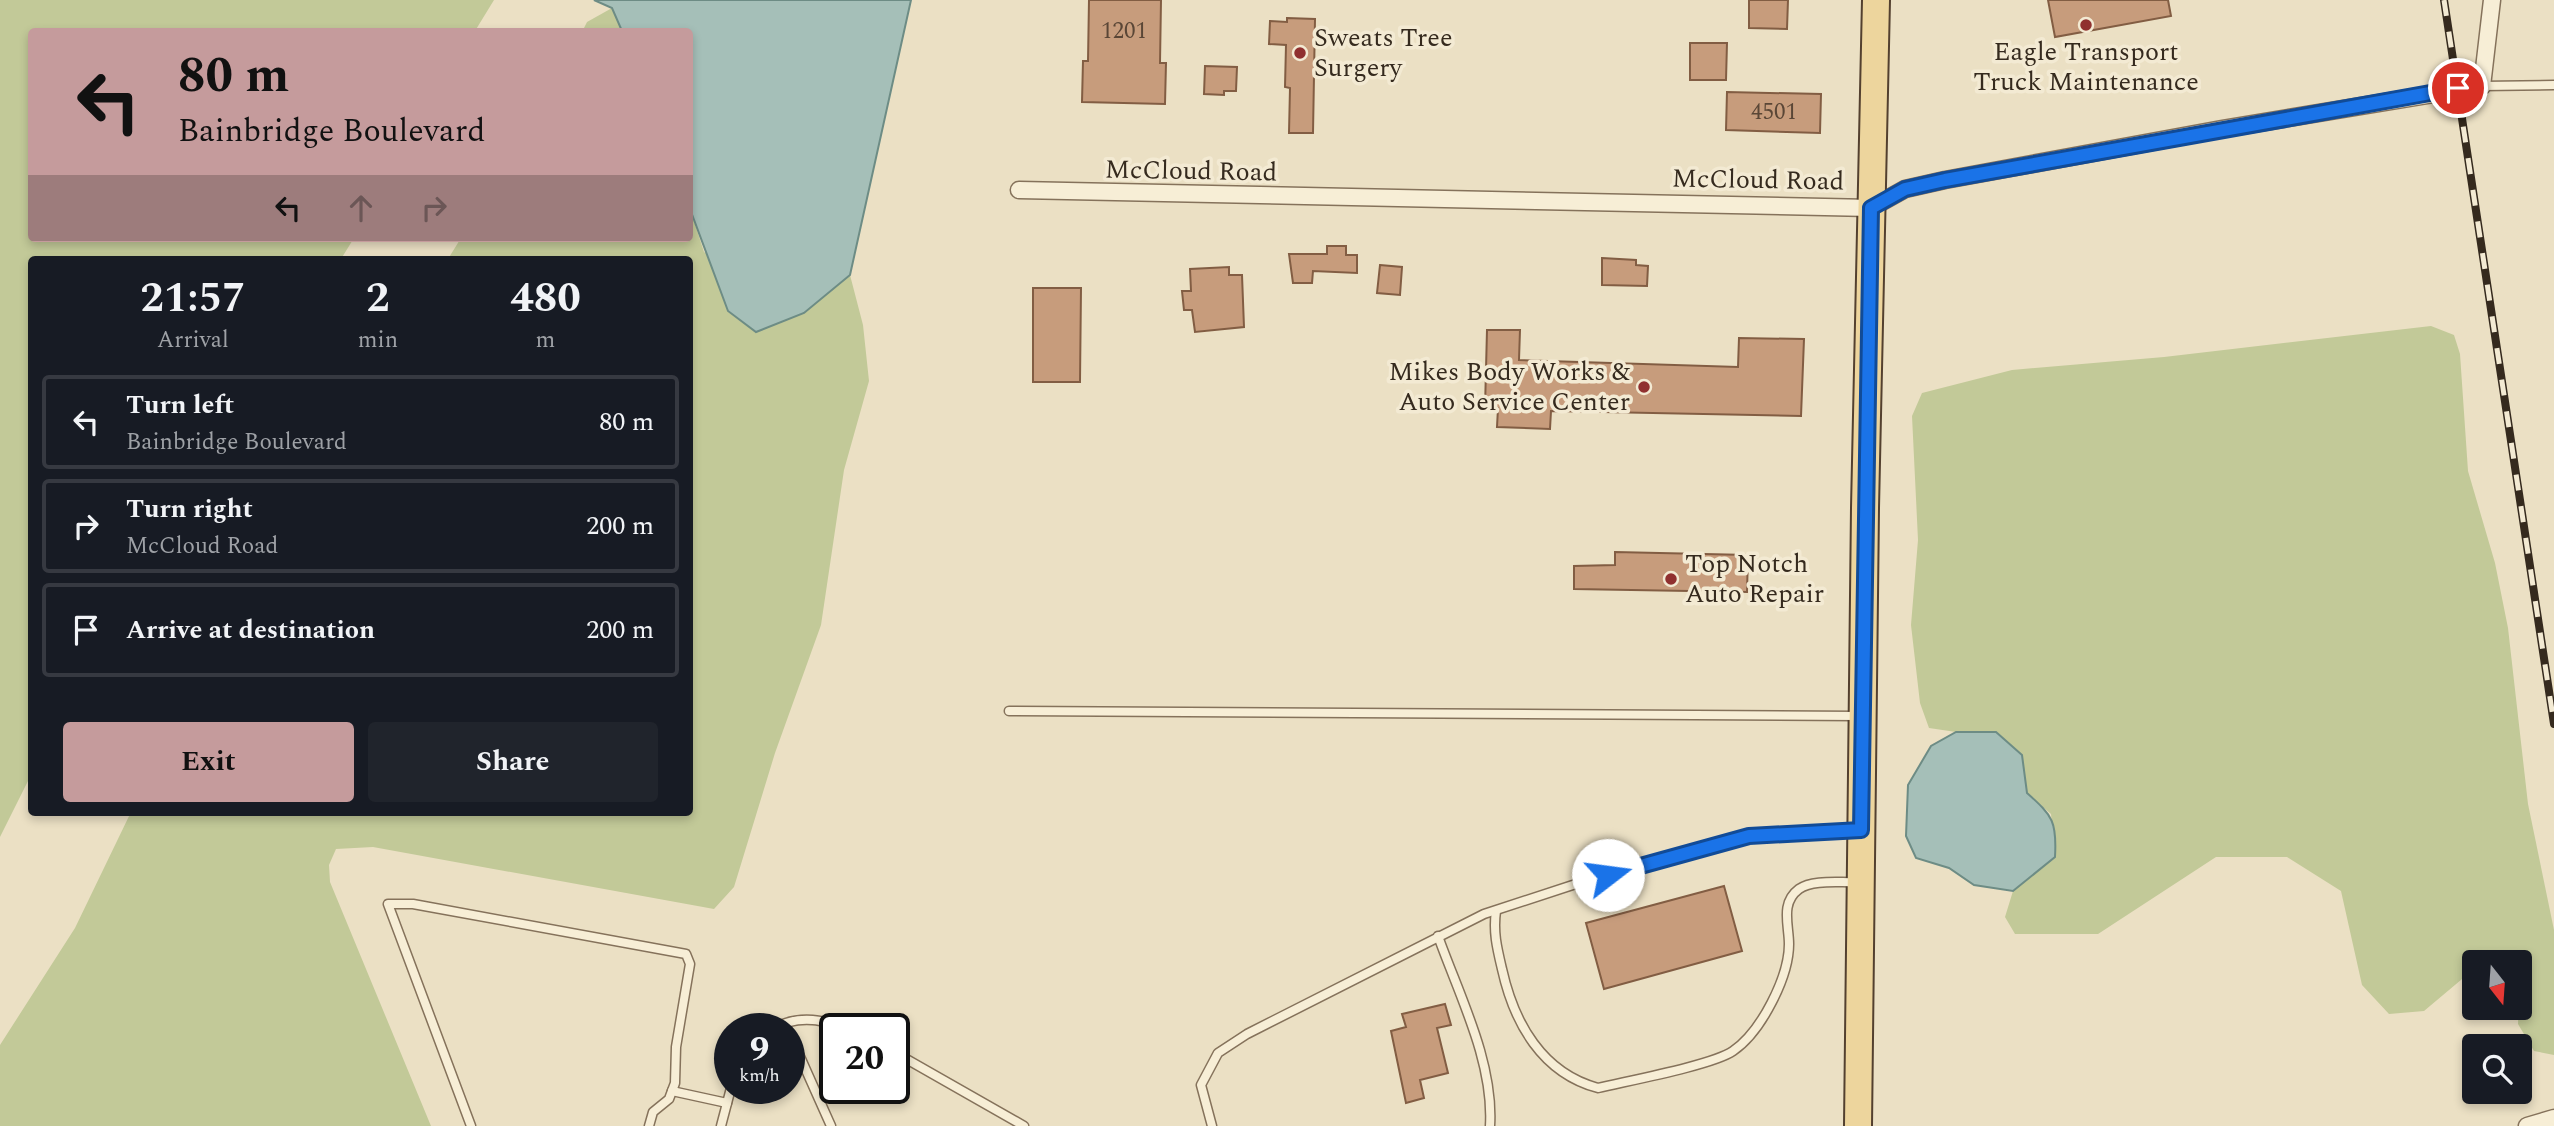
<!DOCTYPE html>
<style>
:root{--surface:#171b24;--page:#20242c;--text:#f1f3f6;--muted:#9ea1a6;--line:#363941;--accent:#c59b9c}
body{margin:0;font-family:Spectral,serif;background:var(--page);color:var(--text);height:100vh;display:flex;flex-direction:column;font-size:26px;white-space:nowrap}
*{box-sizing:border-box;margin:0}
p{font-size:23px;color:var(--muted)}
.icon{flex:none;width:38px;height:38px;fill:none;stroke:currentColor;stroke-width:2;stroke-linecap:round;stroke-linejoin:round}
.map{position:relative;flex:1;overflow:hidden}
.panel{position:absolute;left:28px;top:256px;width:665px;height:560px;display:flex;flex-direction:column;background:var(--surface);border-radius:7px;box-shadow:0 4px 10px #0003}
.panel>*{flex:none}
.top-card{position:absolute;left:28px;top:28px;width:665px;height:214px;border-radius:7px;box-shadow:0 4px 10px #0003;background:#c59b9c;color:#111;overflow:hidden}
.needle{width:46px;rotate:163deg}
.fabs{position:absolute;left:2462px;top:950px;display:grid;gap:14px}
.fabs a{display:grid;place-items:center;width:70px;height:70px;border-radius:7px;background:var(--surface);box-shadow:0 4px 10px #0003;font-size:35px}
.speed{position:absolute;left:714px;top:1013px;display:flex;gap:14px;font-size:35px;font-weight:700;text-align:center}
.speed>*{display:grid;place-content:center;width:91px;height:91px;border-radius:50%;background:var(--surface);box-shadow:0 4px 10px #0003;line-height:1}
.speed small{font-size:18px;font-weight:400}
.speed .limit{border:4px solid #111;border-radius:10px;background:#fff;color:#111}
.pin{position:absolute;display:grid;place-items:center;width:60px;height:60px;color:#fff;margin:-30px;border:4px solid #fff;border-radius:50%;box-shadow:0 2px 7px #0007}
.me{position:absolute;width:77px;margin:-38px;rotate:75deg;stroke-linejoin:round;filter:drop-shadow(0 0 5px #0008)}
.turn{display:flex;align-items:center;gap:24px;height:147px;padding:0 35px;font-size:32px}
.turn .icon{width:91px;height:91px;stroke-width:2.5}
.turn b{display:block;font-size:49px;line-height:60px}
.lanes{display:flex;align-items:center;height:66px;padding:0 35px;background:#0003;justify-content:center;gap:35px;direction:ltr}
.lanes .off{opacity:.35}
.eta{display:flex;justify-content:space-evenly;align-items:center;height:119px;text-align:center}
.eta b{font-size:42px;font-weight:700;line-height:49px}
.primary-button{display:flex;gap:14px;margin-top:auto;padding:14px 35px}
.primary-button a{flex:1;height:80px;border-radius:7px;background:var(--accent);color:#111;font-size:28px;font-weight:700;line-height:80px;text-align:center}
.primary-button a+a{background:var(--page);color:var(--text)}
ul{padding:0;list-style:none}
li{display:flex;align-items:center;gap:21px;height:94px;margin:0 14px 10px;padding:0 21px;border:4px solid var(--line);border-radius:7px}
li div{flex:1}
li b{display:block;font-size:26px}
li em{font-style:normal}
.map>svg:first-child{display:block}
.green{fill:#c2c998}
.water{fill:#a5bfb8;stroke:#6d8c85;stroke-width:2}
.building{fill:#c79c7c;stroke:#825d43;stroke-width:2}
.lines{fill:none;stroke-linecap:round;stroke-linejoin:round}
.service-casing{stroke:#85725b;stroke-width:11}
.minor-casing{stroke:#85725b;stroke-width:19}
.primary-casing{stroke:#53402f;stroke-width:30}
.service{stroke:#f7eed6;stroke-width:8}
.minor{stroke:#f7eed6;stroke-width:16}
.primary{stroke:#edd59d;stroke-width:26}
.rail-casing{stroke:#352a1e;stroke-width:8}
.rail{stroke:#f3ead3;stroke-width:5;stroke-dasharray:16;stroke-linecap:butt}
.route-casing{stroke:#114b97;stroke-width:18}
.route{stroke:#1a73e8;stroke-width:12}
.poi-dot{fill:#90302f;stroke:#f3ead3;stroke-width:2.5}
.labels{text-anchor:middle;dominant-baseline:central;stroke-width:7;stroke-linejoin:round;paint-order:stroke}
.number-label{font-size:23px;fill:#5a4636}
.poi-label{font-size:26px;fill:#352a1e;stroke:#f3ead3;text-anchor:start}
.street-label{font-size:26px;fill:#352a1e;stroke:#f3ead3}
</style>
<div class="map">
<svg width="2554" height="1126" viewBox="0 0 2554 1126">
<rect width="100%" height="100%" fill="#ebe0c4"/>
<g class="green">
<polygon points="0,0 494,0 475,31 32,32 32,238 354,238 341,259 32,259 31,775 0,837"/>
<polygon points="612,8 622,31 582,32 587,22"/>
<polygon points="690,209 704,252 804,313 850,275 863,325 869,381 844,470 821,625 775,753 734,887 714,909 373,847 336,849 329,865 330,882 431,1126 0,1126 0,1045 75,928 131,812 690,812 690,259 448,259 461,238 690,238"/>
<polygon points="2431,326 2454,335 2460,354 2468,471 2495,563 2508,628 2528,804 2554,930 2554,1055 2534,1051 2518,1024 2520,962 2498,962 2488,956 2482,962 2474,962 2474,969 2424,1011 2389,1014 2362,985 2341,891 2287,857 2216,857 2098,934 2015,934 2005,917 2013,891 2055,857 2051,814 2027,793 2022,755 1956,732 1929,728 1920,703 1911,625 1918,540 1912,416 1922,393 2012,370 2164,357"/>
</g>
<g class="water">
<polygon points="594,0 911,0 850,275 804,313 756,332 728,311 690,209 690,32 622,31 612,8"/>
<path d="M1956 732H1996L2022 755 2027 793C2053 816 2057 822 2055 857L2013 891 1974 885 1949 868 1916 858 1906 836 1908 785 1931 746Z"/>
</g>
<g class="building">
<polygon points="1089,0 1161,0 1160,63 1166,63 1165,104 1082,102 1083,61 1088,61"/>
<polygon points="1749,0 1788,0 1787,29 1749,28"/>
<polygon points="2048,0 2168,0 2171,16 2055,37"/>
<polygon points="1287,18 1315,19 1313,133 1289,133 1290,88 1285,87 1286,45 1269,44 1270,21 1287,22"/>
<polygon points="1690,43 1727,43 1726,80 1690,80"/>
<polygon points="1205,66 1237,67 1236,91 1224,91 1224,95 1204,94"/>
<polygon points="1727,92 1821,94 1820,133 1726,130"/>
<polygon points="1327,246 1346,246 1346,255 1357,255 1357,273 1313,271 1312,283 1293,283 1289,254 1327,254"/>
<polygon points="1602,258 1636,260 1636,265 1648,266 1647,286 1602,285"/>
<polygon points="1380,265 1402,267 1400,295 1377,293"/>
<polygon points="1229,267 1229,275 1242,275 1244,327 1195,332 1192,310 1184,310 1182,291 1191,291 1190,269"/>
<polygon points="1033,288 1081,288 1080,382 1033,382"/>
<polygon points="1487,330 1520,330 1519,360 1738,367 1739,338 1804,339 1801,416 1551,411 1550,429 1497,427 1498,408 1485,408"/>
<polygon points="1615,552 1748,555 1747,592 1574,589 1574,566 1615,565"/>
<polygon points="1724,886 1742,951 1604,989 1586,923"/>
<polygon points="1445,1004 1451,1025 1437,1028 1448,1073 1420,1080 1424,1098 1406,1103 1391,1031 1406,1027 1402,1014"/>
</g>
<g class="lines">
<g class="service-casing">
<g id="service">
<polyline points="2482,86 2554,85"/>
<polyline points="1009,711 1859,716"/>
<path d="M1496 911C1493 932 1497 948 1502 969 1514 1023 1542 1073 1598 1088 1627 1081 1713 1065 1733 1051 1761 1032 1789 977 1789 944 1789 925 1780 903 1799 889 1813 879 1841 883 1857 882"/>
<path d="M1438 936C1459 995 1494 1062 1490 1126"/>
<path d="M773 1029C799 1013 826 1021 853 1029"/>
<polyline points="789,1032 831,1126"/>
<polyline points="894,1052 1024,1126"/>
<polyline points="672,1091 727,1103"/>
<polyline points="471,1126 388,904 413,904 686,954 690,964 676,1047 675,1083 669,1099 653,1112 649,1126"/>
<polyline points="721,1126 731,1088"/>
<polyline points="1212,1126 1201,1085 1218,1053 1247,1034 1484,914 1585,881 1749,836 1858,830"/>
</g>
</g>
<g class="minor-casing">
<g id="minor">
<polyline points="1019,190 1871,208 1905,189 1945,180 2222,129 2482,86 2492,0"/>
<polyline points="2527,1126 2554,1118"/>
</g>
</g>
<g class="primary-casing">
<polyline id="primary" points="1858,1126 1865,508 1876,0"/>
</g>
<use href="#service" class="service"/>
<use href="#minor" class="minor"/>
<use href="#primary" class="primary"/>
<g class="rail-casing">
<polyline id="rail" points="2444,0 2554,724"/>
</g>
<use href="#rail" class="rail"/>
</g>
<g class="lines">
<g class="route-casing">
<polyline id="route" points="1608,875 1749,836 1861,830 1871,208 1905,189 1945,180 2458,88"/>
</g>
<use href="#route" class="route"/>
</g>
<g class="poi-dot">
<circle cx="2086" cy="25" r="7"/>
<circle cx="1300" cy="53" r="7"/>
<circle cx="1644" cy="387" r="7"/>
<circle cx="1671" cy="579" r="7"/>
</g>
<g class="labels">
<g class="number-label">
<text x="1124" y="31">1201</text>
<text x="1774" y="112">4501</text>
</g>
<g class="poi-label">
<text x="1314" y="38">Sweats Tree<tspan x="1314" dy="30">Surgery</tspan></text>
<text x="2086" y="52" text-anchor="middle">Eagle Transport<tspan x="2086" dy="30">Truck Maintenance</tspan></text>
<text x="1630" y="372" text-anchor="end">Mikes Body Works &amp;<tspan x="1630" dy="30">Auto Service Center</tspan></text>
<text x="1685" y="564">Top Notch<tspan x="1685" dy="30">Auto Repair</tspan></text>
</g>
<g class="street-label">
<text transform="translate(1191 171) rotate(1)">McCloud Road</text>
<text transform="translate(1758 180) rotate(1)">McCloud Road</text>
</g>
</g>
</svg>
<div class="fabs">
<a><svg class="needle" viewBox="-14 -14 28 28"><path d="M0-13l5 13h-10z" fill="#e53935"/><path d="M0 13l5-13h-10z" fill="#9ea1a6"/></svg></a>
<a><svg class="icon" aria-label="search" viewBox="0 0 24 24"><circle cx="10" cy="10" r="6"/><path d="M15 15l6 6"/></svg></a>
</div>
<div class="speed"><div>9<small>km/h</small></div><div class="limit">20</div></div>
<div class="pin" style="left:2458px;top:88px;background:#d93025"><svg class="icon" aria-label="arrive" viewBox="0 0 24 24"><path d="M6 21V4h12l-3 4 3 4H6"/></svg></div>
<svg class="me" style="left:1608px;top:875px" viewBox="-20 -20 40 40"><circle r="19" fill="#fff"/><path d="M0-13L10 11 0 6-10 11z" fill="#1a73e8"/></svg>
<div class="top-card">
<div class="turn"><svg class="icon" aria-label="left" viewBox="0 0 24 24"><path d="M17 20v-9H6M10 6l-5 5 5 5"/></svg><div><b>80 m</b>Bainbridge Boulevard</div></div>
<div class="lanes"><svg class="icon" aria-label="left" viewBox="0 0 24 24"><path d="M17 20v-9H6M10 6l-5 5 5 5"/></svg><svg class="icon off" aria-label="ahead" viewBox="0 0 24 24"><path d="M12 20V5M6 11l6-6 6 6"/></svg><svg class="icon off" aria-label="right" viewBox="0 0 24 24"><path d="M7 20v-9h11M14 6l5 5-5 5"/></svg></div>
</div>
<section class="panel">
<div class="eta">
<div><b>21:57</b><p>Arrival</p></div>
<div><b>2</b><p>min</p></div>
<div><b>480</b><p>m</p></div>
</div>
<ul>
<li><svg class="icon" aria-label="left" viewBox="0 0 24 24"><path d="M17 20v-9H6M10 6l-5 5 5 5"/></svg><div><b>Turn left</b><p>Bainbridge Boulevard</p></div><em>80 m</em></li>
<li><svg class="icon" aria-label="right" viewBox="0 0 24 24"><path d="M7 20v-9h11M14 6l5 5-5 5"/></svg><div><b>Turn right</b><p>McCloud Road</p></div><em>200 m</em></li>
<li><svg class="icon" aria-label="arrive" viewBox="0 0 24 24"><path d="M6 21V4h12l-3 4 3 4H6"/></svg><div><b>Arrive at destination</b></div><em>200 m</em></li>
</ul>
<div class="primary-button"><a>Exit</a><a>Share</a></div>
</section>
</div>
